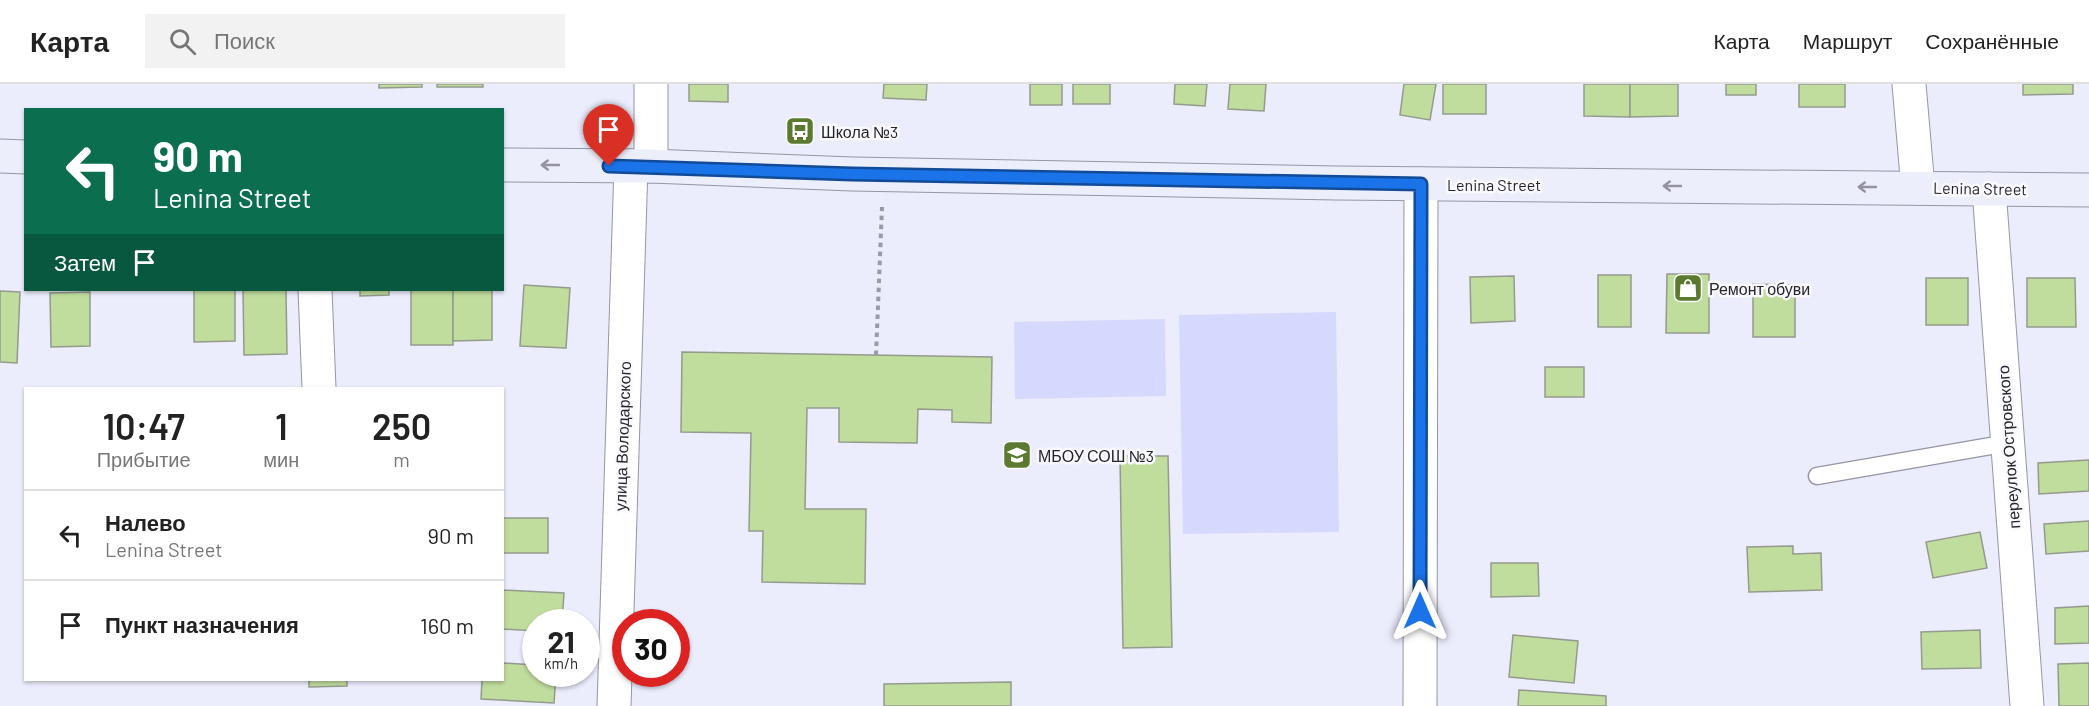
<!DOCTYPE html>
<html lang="ru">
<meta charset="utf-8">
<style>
:root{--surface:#fff;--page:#f2f2f2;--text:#222;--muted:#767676;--line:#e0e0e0}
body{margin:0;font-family:Barlow,sans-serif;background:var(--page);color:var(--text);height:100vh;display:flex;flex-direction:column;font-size:22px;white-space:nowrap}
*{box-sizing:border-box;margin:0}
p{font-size:20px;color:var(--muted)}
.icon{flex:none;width:33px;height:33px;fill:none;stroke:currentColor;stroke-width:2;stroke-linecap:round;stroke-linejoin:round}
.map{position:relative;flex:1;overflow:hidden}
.panel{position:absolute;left:24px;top:303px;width:480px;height:294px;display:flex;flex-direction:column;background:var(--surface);border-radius:0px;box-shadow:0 2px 4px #0004}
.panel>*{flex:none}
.banner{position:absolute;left:24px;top:24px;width:480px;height:183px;border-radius:0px;box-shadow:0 2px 4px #0004;background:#0b6e4f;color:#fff;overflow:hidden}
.speed{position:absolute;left:522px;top:525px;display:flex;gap:12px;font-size:30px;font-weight:700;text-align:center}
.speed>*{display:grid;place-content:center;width:78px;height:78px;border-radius:50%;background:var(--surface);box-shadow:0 2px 4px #0004;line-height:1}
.speed small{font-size:15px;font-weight:400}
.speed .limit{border:9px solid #d22;background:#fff;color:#111}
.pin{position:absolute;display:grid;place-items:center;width:51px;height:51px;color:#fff;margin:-62px -26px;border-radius:50% 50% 50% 0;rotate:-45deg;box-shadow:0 0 6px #0007}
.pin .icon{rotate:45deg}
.me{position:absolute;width:66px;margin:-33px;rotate:0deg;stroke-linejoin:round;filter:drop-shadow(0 0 4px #0008)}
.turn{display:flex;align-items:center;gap:21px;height:126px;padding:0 30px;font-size:27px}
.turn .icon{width:78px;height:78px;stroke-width:2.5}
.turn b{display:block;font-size:42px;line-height:51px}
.then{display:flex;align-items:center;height:57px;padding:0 30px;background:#0003;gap:12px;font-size:22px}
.eta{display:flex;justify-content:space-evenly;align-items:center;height:102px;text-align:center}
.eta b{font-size:36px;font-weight:600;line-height:42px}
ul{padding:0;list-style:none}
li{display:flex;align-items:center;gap:18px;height:90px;padding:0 30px;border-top:2px solid var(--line)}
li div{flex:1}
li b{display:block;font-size:22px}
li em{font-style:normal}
header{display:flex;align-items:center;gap:36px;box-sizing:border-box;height:84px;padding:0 30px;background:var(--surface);border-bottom:2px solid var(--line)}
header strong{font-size:28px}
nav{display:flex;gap:33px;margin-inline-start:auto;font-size:21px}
.search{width:420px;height:54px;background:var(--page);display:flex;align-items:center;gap:15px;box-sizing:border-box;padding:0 21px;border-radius:0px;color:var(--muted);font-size:22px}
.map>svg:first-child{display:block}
.green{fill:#d6d9fe}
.building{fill:#c0dd9e;stroke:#949b8d;stroke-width:1.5}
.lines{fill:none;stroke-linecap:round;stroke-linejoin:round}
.lane-casing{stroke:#9596a4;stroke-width:19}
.street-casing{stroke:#9596a4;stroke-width:35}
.secondary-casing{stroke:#9596a4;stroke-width:35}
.path{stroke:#999aa5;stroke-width:4;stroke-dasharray:4.5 4.5;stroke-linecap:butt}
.lane{stroke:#fff;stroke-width:16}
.street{stroke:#fff;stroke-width:33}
.secondary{stroke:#edeefc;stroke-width:33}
.oneway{stroke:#93949e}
.route-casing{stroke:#114b97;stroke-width:15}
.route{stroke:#1a73e8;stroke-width:10}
.labels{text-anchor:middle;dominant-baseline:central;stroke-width:5;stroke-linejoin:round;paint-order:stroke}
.poi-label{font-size:16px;fill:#25262b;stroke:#fafafe;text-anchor:start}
.street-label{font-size:16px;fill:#25262b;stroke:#fafafe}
</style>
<header>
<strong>Карта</strong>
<div class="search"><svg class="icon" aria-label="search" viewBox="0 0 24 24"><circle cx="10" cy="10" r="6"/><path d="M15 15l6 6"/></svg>Поиск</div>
<nav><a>Карта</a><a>Маршрут</a><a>Сохранённые</a></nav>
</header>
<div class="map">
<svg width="2089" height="622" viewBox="0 0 2089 622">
<rect width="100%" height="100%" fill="#ebecfc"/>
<g class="green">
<polygon points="1336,228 1339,448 1183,450 1179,231"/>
<polygon points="1165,235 1166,312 1015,315 1014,238"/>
</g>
<g class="building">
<polygon points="379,0 422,0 422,3 379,4"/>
<rect x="437" y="0" width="46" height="3"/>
<polygon points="689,0 728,0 728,18 689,17"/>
<polygon points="884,0 927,0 926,16 883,14"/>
<rect x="1030" y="0" width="32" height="21"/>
<rect x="1073" y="0" width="37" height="20"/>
<polygon points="1175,0 1207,0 1205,22 1174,20"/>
<polygon points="1230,0 1266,0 1264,27 1228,25"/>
<polygon points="1404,0 1436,0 1430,36 1400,31"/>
<rect x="1443" y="0" width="43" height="30"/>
<polygon points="1584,0 1630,0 1630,33 1584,32"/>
<polygon points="1630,0 1678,0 1678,32 1630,33"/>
<rect x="1726" y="0" width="30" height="11"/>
<rect x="1799" y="0" width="46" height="23"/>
<polygon points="2023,0 2073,0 2073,10 2023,11"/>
<polygon points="1667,190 1709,190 1709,249 1666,249"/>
<rect x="1598" y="191" width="33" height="52"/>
<polygon points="1514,192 1515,237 1471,239 1470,193"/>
<rect x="1926" y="194" width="42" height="47"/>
<polygon points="2027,194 2075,194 2076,243 2027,243"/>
<polygon points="1753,200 1795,201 1795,253 1753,253"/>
<polygon points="524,201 570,204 566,264 520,262"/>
<polygon points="194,206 235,206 235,257 194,258"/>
<polygon points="243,206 286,206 287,270 244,271"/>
<polygon points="360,206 389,206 389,211 360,212"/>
<rect x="411" y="206" width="42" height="55"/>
<polygon points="453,206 492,206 492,256 453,257"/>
<polygon points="0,207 20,208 17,279 0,278"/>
<polygon points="90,208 90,262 51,263 50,209"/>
<polygon points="682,268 992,273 991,339 952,338 952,326 918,325 917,359 839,358 839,324 807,324 805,425 866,425 865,500 762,498 763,447 749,447 751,349 681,348"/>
<rect x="1545" y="283" width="39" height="30"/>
<polygon points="1120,372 1168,372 1172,563 1123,564"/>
<polygon points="2089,376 2089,407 2039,410 2038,379"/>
<rect x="502" y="434" width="46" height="35"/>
<polygon points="2089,437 2089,467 2046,470 2044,440"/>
<polygon points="1980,448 1987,484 1933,494 1926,458"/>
<polygon points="1793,462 1793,470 1821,469 1822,506 1749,508 1747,463"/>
<polygon points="1491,479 1538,479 1539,512 1491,513"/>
<polygon points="502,506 564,509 562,538 536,538 536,547 502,545"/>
<polygon points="2089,522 2089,559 2055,560 2055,524"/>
<polygon points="1980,546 1981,584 1922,585 1921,548"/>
<polygon points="1513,551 1578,557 1574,599 1509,593"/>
<polygon points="502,579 536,581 536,590 556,590 554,619 481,615 482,596 502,596"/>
<polygon points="2089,579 2089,622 2059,622 2058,580"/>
<polygon points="309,596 347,596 347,602 309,603"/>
<polygon points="1011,598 1011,622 884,622 884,600"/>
<polygon points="1519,606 1606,612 1606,622 1518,622"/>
</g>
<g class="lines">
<g class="lane-casing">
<polyline id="lane" points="1817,392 2008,359"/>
</g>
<g class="street-casing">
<g id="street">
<polyline points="1909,0 1918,104"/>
<polyline points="651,82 651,0"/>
<polyline points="1989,105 2027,622"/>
<polyline points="315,206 319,304"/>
<polyline points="614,622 631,82"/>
<polyline points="1420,622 1421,100"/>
</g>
</g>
<g class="secondary-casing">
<g id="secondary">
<polyline points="0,72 26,73"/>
<polyline points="502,81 651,82 852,90 1336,99 2089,106"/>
</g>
</g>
<polyline class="path" points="876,271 882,123"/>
<use href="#lane" class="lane"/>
<use href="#street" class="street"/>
<use href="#secondary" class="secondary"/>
</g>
<defs><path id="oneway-shaft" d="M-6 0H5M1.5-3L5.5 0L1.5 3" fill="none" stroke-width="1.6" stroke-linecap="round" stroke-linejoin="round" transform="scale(1.5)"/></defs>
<g class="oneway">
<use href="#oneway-shaft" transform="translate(550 81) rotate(-180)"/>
<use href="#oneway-shaft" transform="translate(1672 102) rotate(-180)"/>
<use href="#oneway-shaft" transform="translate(1867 103) rotate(-180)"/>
</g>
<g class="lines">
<g class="route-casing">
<polyline id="route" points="609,82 852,90 1421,100 1420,527"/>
</g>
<use href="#route" class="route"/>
</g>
<defs>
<g id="bus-square" transform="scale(1.5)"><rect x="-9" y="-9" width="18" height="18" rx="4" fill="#5b7a30" stroke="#fafafe"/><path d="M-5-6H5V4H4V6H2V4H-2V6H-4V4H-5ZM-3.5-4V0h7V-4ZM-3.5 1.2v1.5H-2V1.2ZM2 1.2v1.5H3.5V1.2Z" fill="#fff"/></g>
<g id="shop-square" transform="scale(1.5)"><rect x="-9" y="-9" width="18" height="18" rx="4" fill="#5b7a30" stroke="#fafafe"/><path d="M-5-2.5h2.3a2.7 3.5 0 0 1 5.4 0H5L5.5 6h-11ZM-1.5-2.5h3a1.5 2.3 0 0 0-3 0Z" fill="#fff"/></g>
<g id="school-square" transform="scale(1.5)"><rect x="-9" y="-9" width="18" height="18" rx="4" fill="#5b7a30" stroke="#fafafe"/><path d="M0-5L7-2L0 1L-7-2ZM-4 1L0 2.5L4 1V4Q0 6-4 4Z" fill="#fff"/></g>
</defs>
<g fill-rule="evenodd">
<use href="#bus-square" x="800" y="47"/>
<use href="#shop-square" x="1688" y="204"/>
<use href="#school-square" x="1017" y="371"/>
</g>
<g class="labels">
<g class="poi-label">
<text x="821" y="47">Школа №3</text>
<text x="1709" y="204">Ремонт обуви</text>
<text x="1038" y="371">МБОУ СОШ №3</text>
</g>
<g class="street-label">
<text x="1494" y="100">Lenina Street</text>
<text transform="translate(1980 104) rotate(1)">Lenina Street</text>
<text transform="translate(622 352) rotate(-88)">улица Володарского</text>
<text transform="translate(2008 363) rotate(-94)">переулок Островского</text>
</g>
</g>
</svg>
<div class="speed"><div>21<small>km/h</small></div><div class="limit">30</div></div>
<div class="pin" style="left:609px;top:82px;background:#d93025"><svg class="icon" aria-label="arrive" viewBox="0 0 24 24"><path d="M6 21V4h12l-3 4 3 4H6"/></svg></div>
<svg class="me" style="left:1420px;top:527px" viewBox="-20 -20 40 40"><path d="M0-17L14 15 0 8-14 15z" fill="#1a73e8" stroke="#fff" stroke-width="4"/></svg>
<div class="banner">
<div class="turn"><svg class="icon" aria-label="left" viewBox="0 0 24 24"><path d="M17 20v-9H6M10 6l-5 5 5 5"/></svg><div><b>90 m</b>Lenina Street</div></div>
<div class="then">Затем<svg class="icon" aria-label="arrive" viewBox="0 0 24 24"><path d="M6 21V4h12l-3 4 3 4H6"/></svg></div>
</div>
<section class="panel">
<div class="eta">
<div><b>10:47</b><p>Прибытие</p></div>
<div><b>1</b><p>мин</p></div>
<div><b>250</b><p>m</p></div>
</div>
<ul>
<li><svg class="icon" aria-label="left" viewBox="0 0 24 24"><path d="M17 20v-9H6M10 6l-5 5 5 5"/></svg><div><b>Налево</b><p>Lenina Street</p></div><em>90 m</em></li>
<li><svg class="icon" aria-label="arrive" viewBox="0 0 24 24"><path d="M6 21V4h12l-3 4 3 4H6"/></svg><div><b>Пункт назначения</b></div><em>160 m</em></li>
</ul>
</section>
</div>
